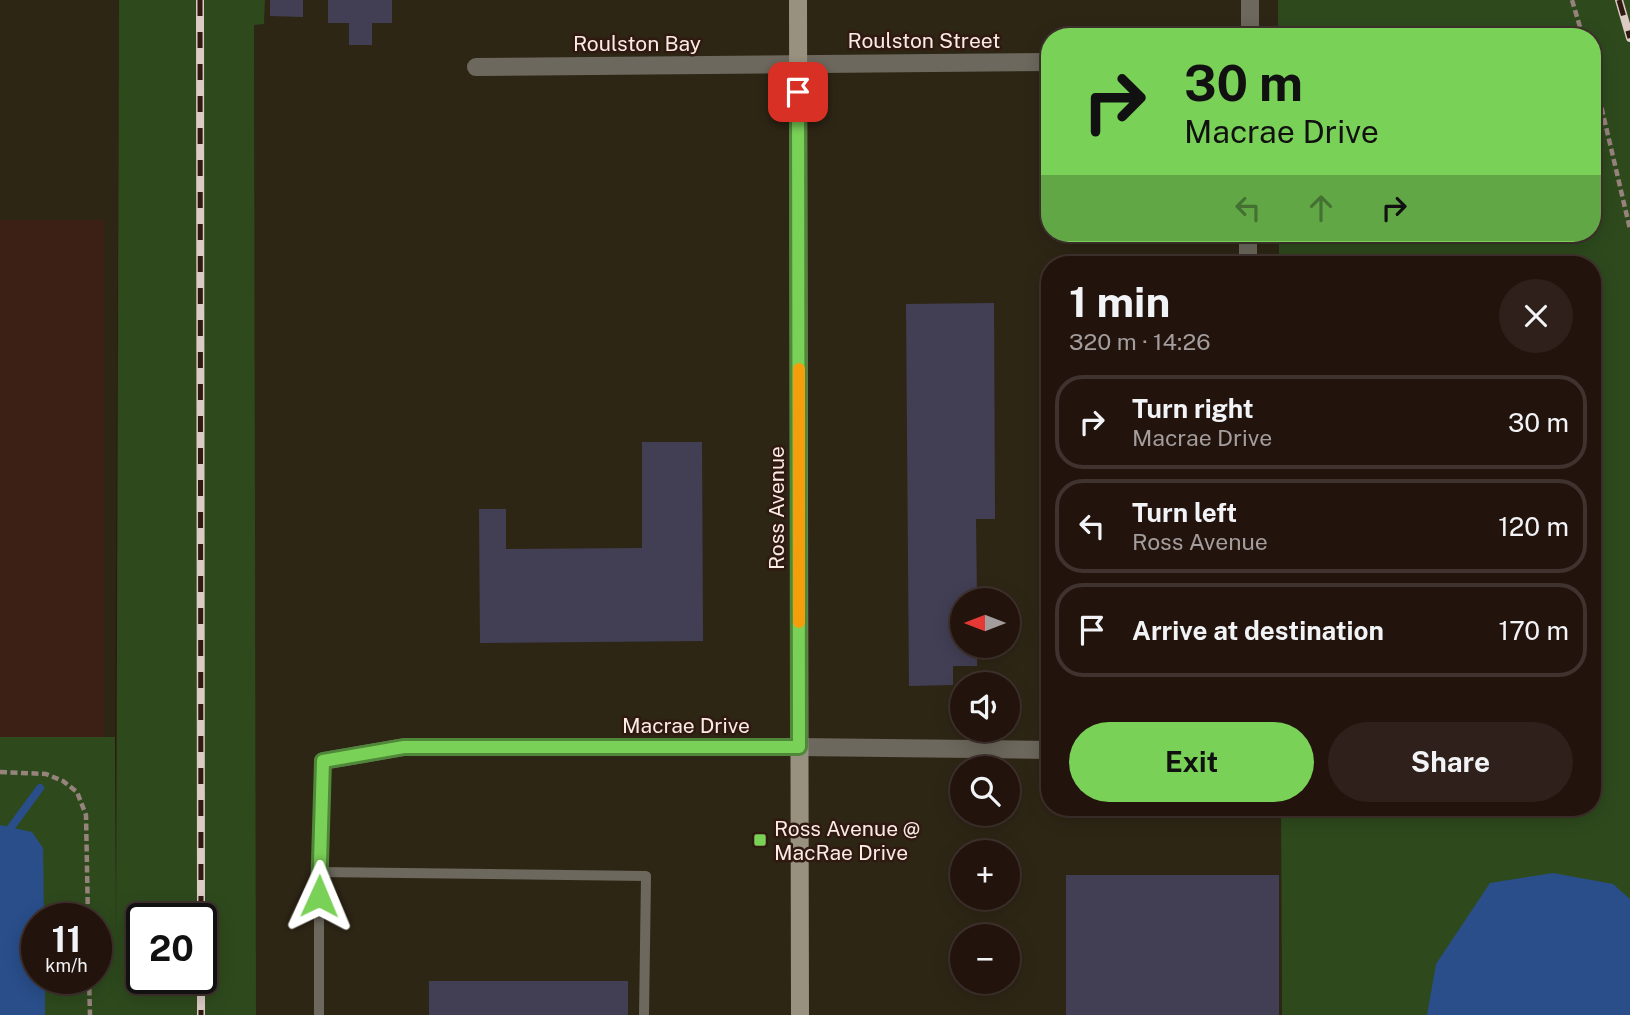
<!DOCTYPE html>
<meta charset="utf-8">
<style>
:root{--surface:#23130d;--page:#2f201b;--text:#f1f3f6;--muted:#a39e9d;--line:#40322e;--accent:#7ad157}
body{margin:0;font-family:"Public Sans",sans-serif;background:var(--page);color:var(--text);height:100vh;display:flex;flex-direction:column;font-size:26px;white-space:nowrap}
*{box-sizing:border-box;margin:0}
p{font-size:23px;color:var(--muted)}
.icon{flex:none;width:38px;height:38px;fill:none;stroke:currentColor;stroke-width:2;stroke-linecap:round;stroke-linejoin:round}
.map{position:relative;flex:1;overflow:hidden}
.side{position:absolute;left:1041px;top:256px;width:560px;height:560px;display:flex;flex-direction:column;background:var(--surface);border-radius:28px;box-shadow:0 4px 18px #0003,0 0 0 2px var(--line)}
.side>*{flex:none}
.guide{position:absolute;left:1041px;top:28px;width:560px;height:214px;border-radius:28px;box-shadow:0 4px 18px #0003,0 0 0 2px var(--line);background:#7ad157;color:#111;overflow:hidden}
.needle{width:46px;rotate:270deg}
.tools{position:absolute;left:950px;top:588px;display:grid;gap:14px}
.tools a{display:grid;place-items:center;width:70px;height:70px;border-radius:50%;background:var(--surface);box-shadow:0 4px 18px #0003,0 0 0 2px var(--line);font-size:35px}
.speed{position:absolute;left:21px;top:903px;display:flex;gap:14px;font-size:35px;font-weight:700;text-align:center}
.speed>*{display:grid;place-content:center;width:91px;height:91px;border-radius:50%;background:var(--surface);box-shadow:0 4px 18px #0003,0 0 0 2px var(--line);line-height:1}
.speed small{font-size:18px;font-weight:400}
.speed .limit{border:4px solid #111;border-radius:10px;background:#fff;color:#111}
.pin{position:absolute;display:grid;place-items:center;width:60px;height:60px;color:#fff;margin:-30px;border-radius:14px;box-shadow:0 4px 10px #0006}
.me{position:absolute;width:77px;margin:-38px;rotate:1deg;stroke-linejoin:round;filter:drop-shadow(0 0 5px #0008)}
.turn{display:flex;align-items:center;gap:24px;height:147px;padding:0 28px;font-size:32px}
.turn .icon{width:91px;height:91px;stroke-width:2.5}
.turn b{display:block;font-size:49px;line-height:60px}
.lanes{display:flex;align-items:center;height:66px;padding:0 28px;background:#0003;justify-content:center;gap:35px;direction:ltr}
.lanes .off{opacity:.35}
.round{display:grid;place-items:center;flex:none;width:74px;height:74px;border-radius:37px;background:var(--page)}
.head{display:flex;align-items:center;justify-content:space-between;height:119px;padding:0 28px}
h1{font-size:42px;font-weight:700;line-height:52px}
.action{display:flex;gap:14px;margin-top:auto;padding:14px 28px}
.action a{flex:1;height:80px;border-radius:42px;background:var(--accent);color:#111;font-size:28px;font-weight:700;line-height:80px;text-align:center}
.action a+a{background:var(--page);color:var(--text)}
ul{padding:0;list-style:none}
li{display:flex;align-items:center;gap:21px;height:94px;margin:0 14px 10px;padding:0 14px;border:4px solid var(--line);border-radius:28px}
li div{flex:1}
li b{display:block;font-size:26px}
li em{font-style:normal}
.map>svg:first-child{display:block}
.commercial{fill:#2e2615;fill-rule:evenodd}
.built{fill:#3c1f15}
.green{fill:#2e4a1d;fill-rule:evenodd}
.water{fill:#294e8a}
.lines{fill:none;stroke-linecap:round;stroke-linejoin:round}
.stream{stroke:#294e8a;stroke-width:8}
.building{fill:#423f55}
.path{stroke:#96837c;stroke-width:4.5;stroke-dasharray:7 3.5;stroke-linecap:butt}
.service{stroke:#6c685d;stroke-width:10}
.minor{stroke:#6c685d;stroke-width:18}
.secondary{stroke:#989180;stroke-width:18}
.rail-casing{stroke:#dccbc5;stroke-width:8}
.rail{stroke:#2f1911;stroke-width:5;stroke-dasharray:16;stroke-linecap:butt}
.route-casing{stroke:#4f8839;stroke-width:18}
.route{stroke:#7ad157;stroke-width:12}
.slow{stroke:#f59e0b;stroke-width:12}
.poi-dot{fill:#7ad157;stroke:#2f1911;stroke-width:2.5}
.labels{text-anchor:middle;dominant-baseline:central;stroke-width:5;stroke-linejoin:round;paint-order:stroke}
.street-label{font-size:21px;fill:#fbebe5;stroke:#2f1911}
.poi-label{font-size:21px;fill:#fbebe5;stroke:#2f1911;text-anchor:start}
</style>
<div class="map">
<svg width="1630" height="1015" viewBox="0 0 1630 1015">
<rect width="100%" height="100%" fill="#2f1911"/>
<g class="commercial">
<polygon points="0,0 119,0 115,737 0,737"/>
<path d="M265 0H1278V37H1050V233H1279V264H1050V807H1281L1282 1015H256L254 24H264ZM962 600H1008V646H962ZM962 684H1008V730H962ZM962 768H1008V814H962ZM962 852H1008V898H962ZM962 936H1008V982H962Z"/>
</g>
<rect class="built" x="0" y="220" width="104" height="517"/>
<g class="green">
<path d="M119 0H265L264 24 254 25 256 1015H0V737H115L116 937ZM37 919H96V978H37ZM142 919H201V978H142Z"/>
<polygon points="1278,0 1630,0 1630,1015 1282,1015 1281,807 1592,807 1592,264 1279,264 1279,233 1592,233 1592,37 1278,37"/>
</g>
<g class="water">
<polygon points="0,825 32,832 43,848 44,919 37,919 37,978 45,978 45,1015 0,1015"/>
<polygon points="1553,873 1613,884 1630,899 1630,1015 1427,1015 1436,964 1490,883"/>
</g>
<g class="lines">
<polyline class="stream" points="0,837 4,837 40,788"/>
</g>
<g class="building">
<polygon points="270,0 303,0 303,17 270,16"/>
<polygon points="328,0 392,0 392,23 372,23 372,45 349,45 349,23 328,23"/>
<rect x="1043" y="109" width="7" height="54"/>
<polygon points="994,303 995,519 976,519 977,600 962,600 962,646 977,646 977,666 953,666 953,685 909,686 906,304"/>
<polygon points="642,442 702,442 703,641 480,643 479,509 506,509 506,549 642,548"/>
<rect x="1066" y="875" width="213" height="140"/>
<rect x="429" y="981" width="199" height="34"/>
</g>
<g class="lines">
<g class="path">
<polyline points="1572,0 1583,37"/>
<polyline points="1592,67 1630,229"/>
<polyline points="0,772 46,774 63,781 77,792 86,815 88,919"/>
<polyline points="89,978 90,1015"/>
</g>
<g class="service">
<polyline points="319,872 646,876 644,1015"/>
<polyline points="319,1015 319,872 323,761"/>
</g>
<g class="minor">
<polyline points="1250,37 1250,0"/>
<polyline points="476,67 1050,62"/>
<polyline points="1248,264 1248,233"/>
<polyline points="323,761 404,747 799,747 1050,750"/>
</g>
<polyline class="secondary" points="798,0 800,1015"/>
<g class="rail-casing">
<g id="rail">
<polyline points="200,0 201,919"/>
<polyline points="1619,0 1630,38"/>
<polyline points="201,978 201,1015"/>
</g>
</g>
<use href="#rail" class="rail"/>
</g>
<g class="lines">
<g class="route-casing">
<polyline id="route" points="319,896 323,761 404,747 799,747 798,92"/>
</g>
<use href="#route" class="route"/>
<polyline class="slow" points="799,369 799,622"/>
</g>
<rect class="poi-dot" x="753" y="833" width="14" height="14" rx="3.5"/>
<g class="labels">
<g class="street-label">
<text x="924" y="40">Roulston Street</text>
<text x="637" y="43">Roulston Bay</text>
<text transform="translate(776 508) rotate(-90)">Ross Avenue</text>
<text x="686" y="725">Macrae Drive</text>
</g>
<g class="poi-label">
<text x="774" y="828">Ross Avenue @<tspan x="774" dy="24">MacRae Drive</tspan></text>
</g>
</g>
</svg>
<div class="tools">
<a><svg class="needle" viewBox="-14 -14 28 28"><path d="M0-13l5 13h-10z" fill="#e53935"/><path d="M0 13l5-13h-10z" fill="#a39e9d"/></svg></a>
<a><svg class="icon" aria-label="sound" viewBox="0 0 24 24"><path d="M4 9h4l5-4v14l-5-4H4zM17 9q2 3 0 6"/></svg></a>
<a><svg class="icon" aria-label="search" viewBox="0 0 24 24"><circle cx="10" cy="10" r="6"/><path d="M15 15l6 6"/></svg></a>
<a>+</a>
<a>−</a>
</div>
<div class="speed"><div>11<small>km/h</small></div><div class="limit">20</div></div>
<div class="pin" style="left:798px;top:92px;background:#d93025"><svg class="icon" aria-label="arrive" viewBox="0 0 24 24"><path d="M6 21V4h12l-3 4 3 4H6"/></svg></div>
<svg class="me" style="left:319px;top:896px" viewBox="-20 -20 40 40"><path d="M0-17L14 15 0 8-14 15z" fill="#7ad157" stroke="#fff" stroke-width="4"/></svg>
<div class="guide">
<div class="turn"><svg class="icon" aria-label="right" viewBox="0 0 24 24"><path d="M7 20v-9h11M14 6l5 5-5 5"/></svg><div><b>30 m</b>Macrae Drive</div></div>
<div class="lanes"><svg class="icon off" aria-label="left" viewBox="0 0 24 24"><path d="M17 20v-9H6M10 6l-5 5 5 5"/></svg><svg class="icon off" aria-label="ahead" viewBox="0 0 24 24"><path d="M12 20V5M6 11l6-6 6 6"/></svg><svg class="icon" aria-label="right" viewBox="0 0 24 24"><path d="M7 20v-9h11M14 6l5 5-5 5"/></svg></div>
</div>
<section class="side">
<div class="head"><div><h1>1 min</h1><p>320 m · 14:26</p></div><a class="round"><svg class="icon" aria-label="close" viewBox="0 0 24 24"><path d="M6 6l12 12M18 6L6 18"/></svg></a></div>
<ul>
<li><svg class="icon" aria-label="right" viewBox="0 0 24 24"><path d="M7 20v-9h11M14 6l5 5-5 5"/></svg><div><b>Turn right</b><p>Macrae Drive</p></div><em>30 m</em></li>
<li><svg class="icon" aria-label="left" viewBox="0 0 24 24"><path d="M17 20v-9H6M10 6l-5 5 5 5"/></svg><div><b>Turn left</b><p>Ross Avenue</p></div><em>120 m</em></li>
<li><svg class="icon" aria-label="arrive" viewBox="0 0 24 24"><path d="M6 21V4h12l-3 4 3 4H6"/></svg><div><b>Arrive at destination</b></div><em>170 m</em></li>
</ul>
<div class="action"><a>Exit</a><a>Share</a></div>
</section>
</div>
